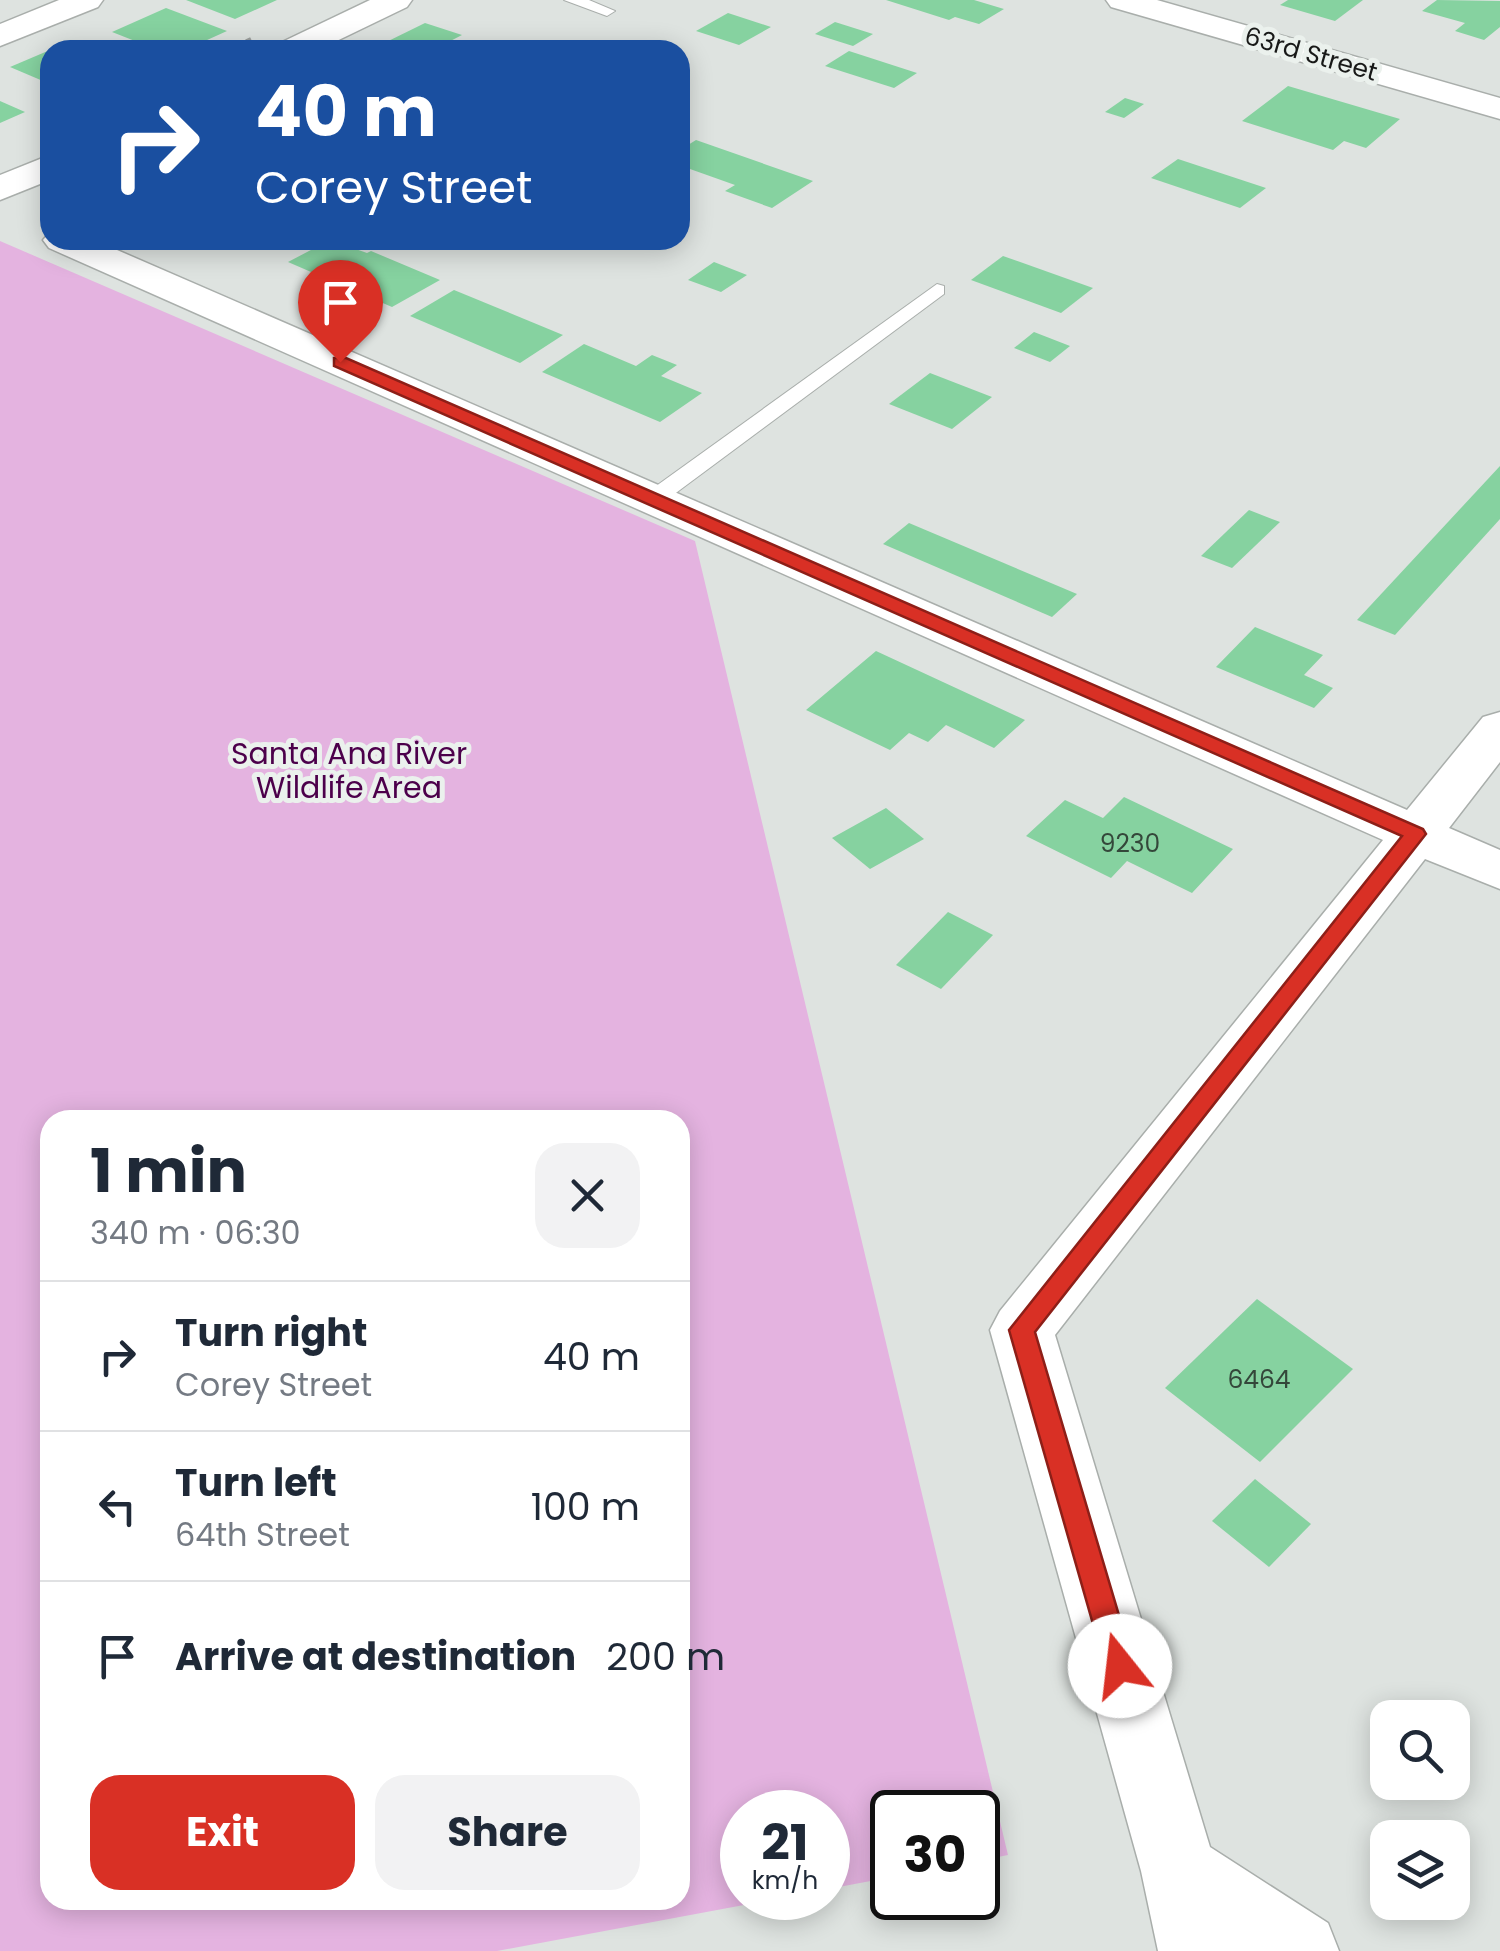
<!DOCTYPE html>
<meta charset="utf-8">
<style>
:root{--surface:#fff;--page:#f2f2f3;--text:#1f2937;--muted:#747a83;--line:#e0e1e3;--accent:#d93025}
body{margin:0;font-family:Poppins,sans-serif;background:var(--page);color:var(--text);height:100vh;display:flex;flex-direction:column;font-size:38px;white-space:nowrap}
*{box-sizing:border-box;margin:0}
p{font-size:32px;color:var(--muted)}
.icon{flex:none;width:55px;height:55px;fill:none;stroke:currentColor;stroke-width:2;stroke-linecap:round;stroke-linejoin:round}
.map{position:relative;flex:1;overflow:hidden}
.drawer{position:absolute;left:40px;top:1110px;width:650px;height:800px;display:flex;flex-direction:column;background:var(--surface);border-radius:30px;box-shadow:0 5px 25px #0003}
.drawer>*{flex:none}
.banner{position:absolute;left:40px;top:40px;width:650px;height:210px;border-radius:30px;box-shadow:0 5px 25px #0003;background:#1a4fa0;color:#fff;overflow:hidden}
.fabs{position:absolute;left:1370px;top:1700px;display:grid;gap:20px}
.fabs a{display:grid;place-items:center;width:100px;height:100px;border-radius:20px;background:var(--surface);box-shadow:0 5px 25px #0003;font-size:50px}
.speed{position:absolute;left:720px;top:1790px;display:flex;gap:20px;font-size:50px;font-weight:700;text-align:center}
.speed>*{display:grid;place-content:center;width:130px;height:130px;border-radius:50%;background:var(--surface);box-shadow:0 5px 25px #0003;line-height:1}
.speed small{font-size:25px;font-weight:400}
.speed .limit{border:5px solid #111;border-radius:15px;background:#fff;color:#111}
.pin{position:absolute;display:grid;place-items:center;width:85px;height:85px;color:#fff;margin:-102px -42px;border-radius:50% 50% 50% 0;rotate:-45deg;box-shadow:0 0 10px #0007}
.pin .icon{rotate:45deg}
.me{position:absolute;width:110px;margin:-55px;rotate:344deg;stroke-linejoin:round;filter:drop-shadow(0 0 8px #0008)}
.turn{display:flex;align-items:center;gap:35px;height:210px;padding:0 50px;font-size:45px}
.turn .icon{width:130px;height:130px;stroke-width:2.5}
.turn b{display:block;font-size:70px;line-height:85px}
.round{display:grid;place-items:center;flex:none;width:105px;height:105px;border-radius:30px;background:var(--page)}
.overview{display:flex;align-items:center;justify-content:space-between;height:170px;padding:0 50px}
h1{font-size:60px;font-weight:700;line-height:75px}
.primary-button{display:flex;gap:20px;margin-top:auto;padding:20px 50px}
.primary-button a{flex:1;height:115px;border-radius:30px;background:var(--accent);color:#fff;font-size:40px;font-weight:700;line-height:115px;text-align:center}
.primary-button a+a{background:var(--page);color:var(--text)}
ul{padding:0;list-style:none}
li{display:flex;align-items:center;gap:30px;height:150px;padding:0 50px;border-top:2px solid var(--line)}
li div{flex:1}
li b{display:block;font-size:38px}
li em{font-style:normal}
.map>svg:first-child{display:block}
.green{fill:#e4b3e0;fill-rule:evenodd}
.building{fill:#86d2a0}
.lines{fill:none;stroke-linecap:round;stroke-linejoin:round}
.service-casing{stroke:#a9aeab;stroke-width:2}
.minor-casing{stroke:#a9aeab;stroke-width:3}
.path{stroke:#9c9f9d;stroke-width:4;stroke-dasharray:6 4;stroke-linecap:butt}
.service{fill:#fff;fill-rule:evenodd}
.minor{fill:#fff;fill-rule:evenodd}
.route{fill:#d93025;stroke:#8d1f18;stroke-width:2.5}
.labels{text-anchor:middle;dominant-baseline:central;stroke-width:10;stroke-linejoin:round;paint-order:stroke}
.far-street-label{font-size:25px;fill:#181918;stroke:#ebf1ed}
.number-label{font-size:25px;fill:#34473a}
.park-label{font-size:30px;fill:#4c004b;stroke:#ebf1ed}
</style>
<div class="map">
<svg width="1500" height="1951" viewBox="0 0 1500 1951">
<rect width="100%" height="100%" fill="#dee3e0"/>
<path class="green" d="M0 241 695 541 1008 1855 978 1861V1812H892V1877L828 1889V1812H742V1898H782L497 1951H0ZM50 1120H680V1900H50Z"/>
<g class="building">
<polygon points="186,0 277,0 235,19"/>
<polygon points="886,0 974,0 1004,9 979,24 955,17 949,20"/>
<polygon points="1288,0 1363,0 1335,21 1280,5"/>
<polygon points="1437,0 1500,1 1500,27 1484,40 1455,31 1465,23 1422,11"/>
<polygon points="166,8 227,31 185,50 158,50 112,32"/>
<polygon points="728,13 771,27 739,45 696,31"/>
<polygon points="835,22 873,34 853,46 815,34"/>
<polygon points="425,23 462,35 433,50 370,50"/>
<polygon points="50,50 50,84 10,67"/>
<polygon points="849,51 917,73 894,88 825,66"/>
<polygon points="1288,86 1400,119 1366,148 1344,141 1333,150 1242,121"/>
<polygon points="1125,98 1144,104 1124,118 1105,112"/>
<polygon points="0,101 25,112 0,123"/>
<polygon points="696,140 813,181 772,208 725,191 735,185 690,169 680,175 680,150"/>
<polygon points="1178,159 1266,188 1240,208 1151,178"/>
<polygon points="330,240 367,253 371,251 440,280 392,307 288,262"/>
<polygon points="1003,256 1093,288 1061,313 971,280"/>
<polygon points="714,262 747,275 721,292 688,280"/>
<polygon points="454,290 563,335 520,363 410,316"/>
<polygon points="1034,332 1070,346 1050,362 1014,348"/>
<polygon points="584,344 636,366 652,355 677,365 661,376 702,393 660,422 542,372"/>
<polygon points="930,373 992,397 952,429 889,404"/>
<polygon points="1500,466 1500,519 1395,635 1357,620"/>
<polygon points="1249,510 1280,522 1232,568 1201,556"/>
<polygon points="909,523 1077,594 1052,617 883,544"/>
<polygon points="1255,627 1323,655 1304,675 1333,688 1314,708 1216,667"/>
<polygon points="876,651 1025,720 994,748 946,725 928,742 909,733 890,750 806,710"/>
<polygon points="1124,797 1233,849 1192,893 1127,861 1111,878 1026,836 1065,800 1103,818"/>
<polygon points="886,808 924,839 870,869 832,838"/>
<polygon points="948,912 993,935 941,989 896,965"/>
<polygon points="1257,1299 1353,1369 1260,1462 1165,1388"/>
<polygon points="1255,1479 1311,1524 1269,1567 1212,1521"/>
</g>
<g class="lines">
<g class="service-casing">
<g id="service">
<polygon points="564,0 589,0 615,11 607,16"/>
<polygon points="937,284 944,286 944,294 661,504 645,504 642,499 645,494"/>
</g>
</g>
<g class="minor-casing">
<g id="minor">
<polygon points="59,0 103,0 98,7 0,46 0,24"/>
<polygon points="370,0 412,0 407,7 318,50 275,50 280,43"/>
<polygon points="1106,0 1157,0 1500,98 1500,119 1111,7"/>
<polygon points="50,155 50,180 0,200 0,175"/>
<polygon points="50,232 50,240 94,240 1407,810 1483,717 1500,712 1500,762 1449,828 1500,850 1500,889 1425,859 1055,1335 1210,1847 1328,1923 1339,1951 1158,1951 1141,1871 990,1330 1000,1311 1383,840 49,248 43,240"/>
</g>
</g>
<polyline class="path" points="228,50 251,39"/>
<use href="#service" class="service"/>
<use href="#minor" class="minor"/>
</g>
<polygon class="route" points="334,358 346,358 1423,829 1426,834 1035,1332 1134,1666 1130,1675 1120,1679 1109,1675 1105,1666 1009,1330 1402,836 334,366"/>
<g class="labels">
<g class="far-street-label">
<text transform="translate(1311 54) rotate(16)">63rd Street</text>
</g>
<g class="number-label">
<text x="1130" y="843">9230</text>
<text x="1259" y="1379">6464</text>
</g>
<g class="park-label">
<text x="349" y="753">Santa Ana River<tspan x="349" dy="34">Wildlife Area</tspan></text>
</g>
</g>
</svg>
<div class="fabs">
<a><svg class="icon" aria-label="search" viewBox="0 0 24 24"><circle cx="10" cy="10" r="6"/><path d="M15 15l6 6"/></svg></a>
<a><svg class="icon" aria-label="layers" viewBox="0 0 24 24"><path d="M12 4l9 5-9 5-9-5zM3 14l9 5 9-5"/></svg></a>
</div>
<div class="speed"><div>21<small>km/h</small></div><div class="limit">30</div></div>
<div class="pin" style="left:340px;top:362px;background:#d93025"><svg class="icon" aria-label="arrive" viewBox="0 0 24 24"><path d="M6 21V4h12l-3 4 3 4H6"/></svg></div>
<svg class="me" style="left:1120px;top:1666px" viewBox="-20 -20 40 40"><circle r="19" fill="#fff"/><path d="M0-13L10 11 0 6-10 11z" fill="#d93025"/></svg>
<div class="banner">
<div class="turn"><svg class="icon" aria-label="right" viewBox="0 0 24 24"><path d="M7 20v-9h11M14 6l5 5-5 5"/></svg><div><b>40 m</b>Corey Street</div></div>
</div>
<section class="drawer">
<div class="overview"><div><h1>1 min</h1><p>340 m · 06:30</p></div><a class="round"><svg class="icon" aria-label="close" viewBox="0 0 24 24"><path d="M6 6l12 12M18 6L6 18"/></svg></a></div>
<ul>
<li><svg class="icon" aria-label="right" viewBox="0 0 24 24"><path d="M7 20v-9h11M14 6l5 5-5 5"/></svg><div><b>Turn right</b><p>Corey Street</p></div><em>40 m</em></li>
<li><svg class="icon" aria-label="left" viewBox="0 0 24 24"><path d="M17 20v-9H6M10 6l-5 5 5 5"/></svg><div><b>Turn left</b><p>64th Street</p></div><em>100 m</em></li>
<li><svg class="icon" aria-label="arrive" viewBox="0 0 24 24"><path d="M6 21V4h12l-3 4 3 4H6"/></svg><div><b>Arrive at destination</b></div><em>200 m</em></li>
</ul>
<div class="primary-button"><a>Exit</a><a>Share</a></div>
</section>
</div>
